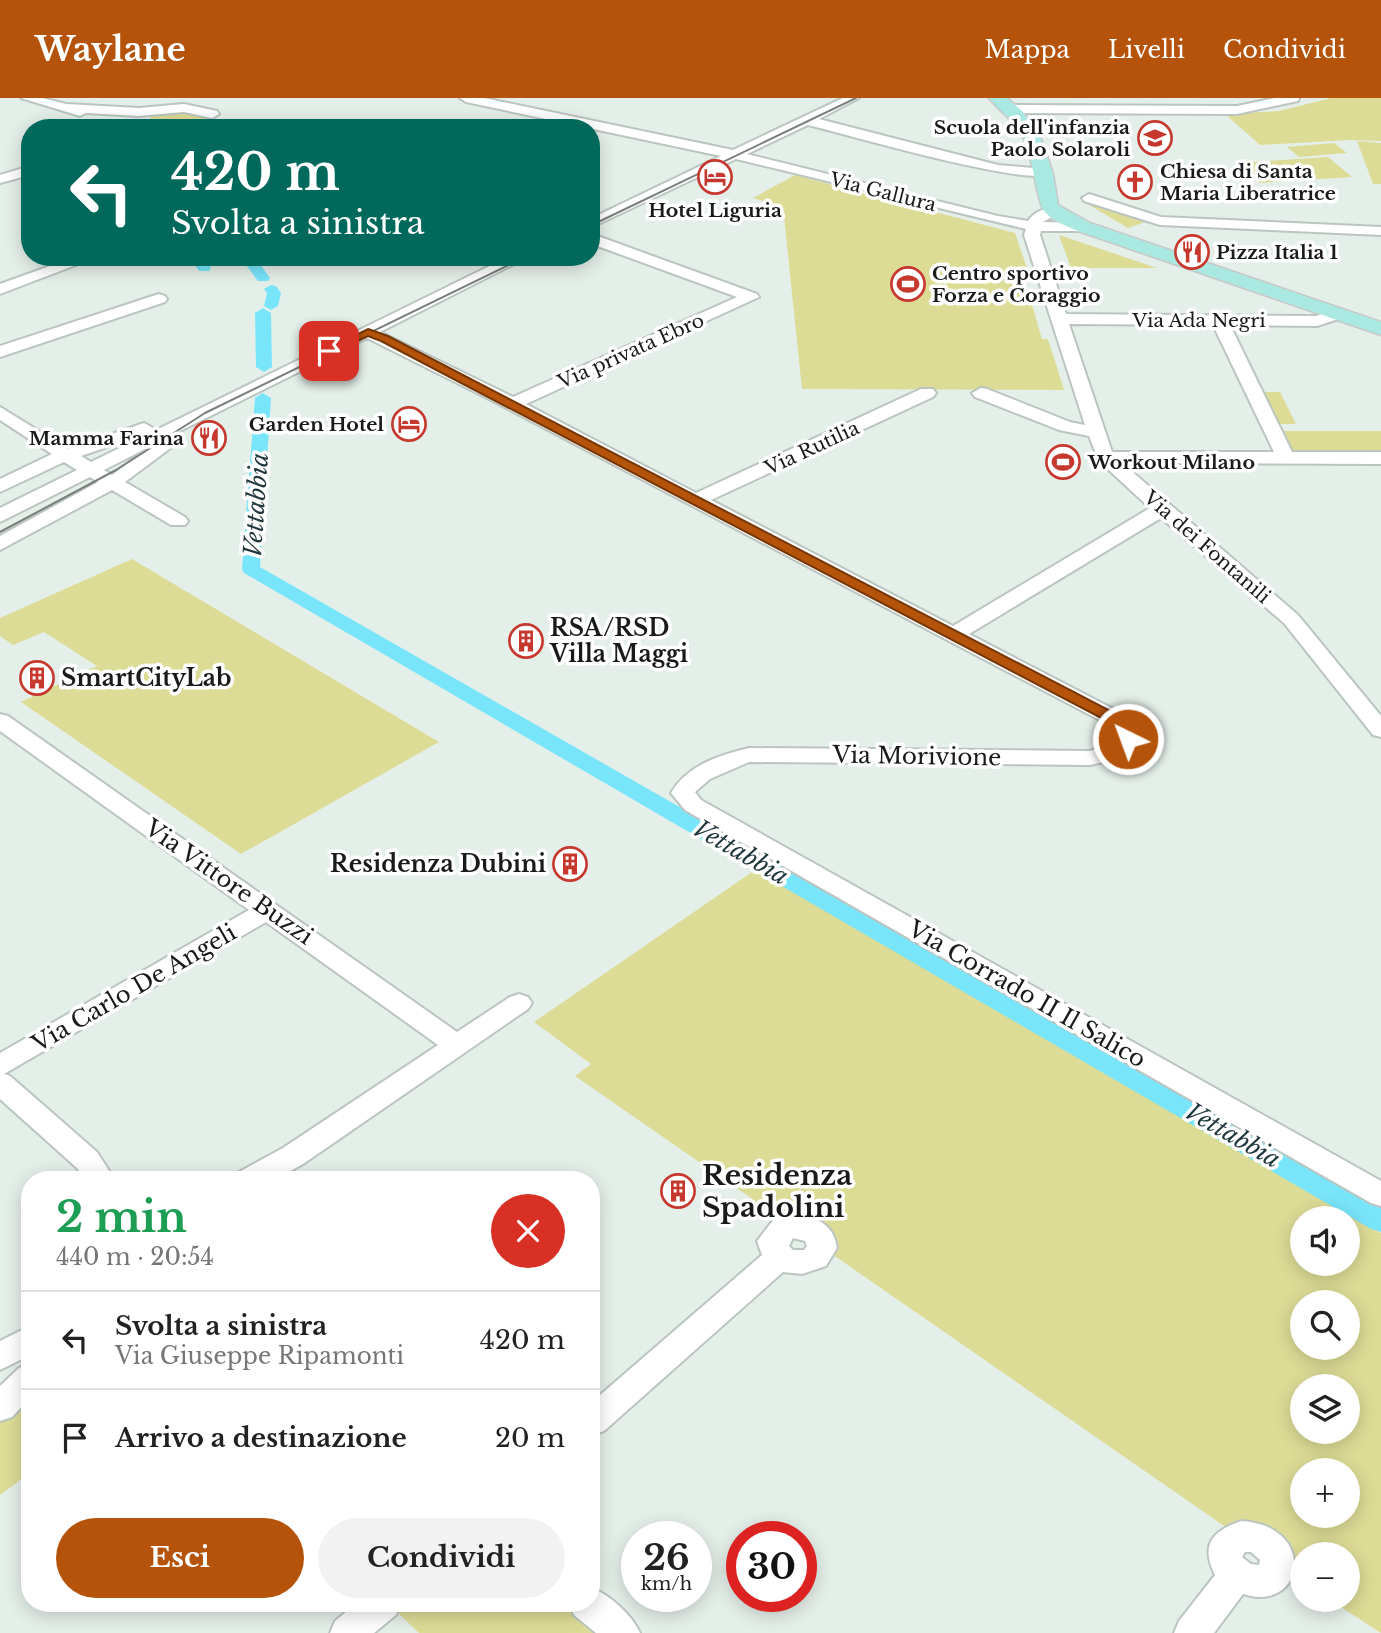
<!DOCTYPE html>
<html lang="it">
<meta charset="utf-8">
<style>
:root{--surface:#fff;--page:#f2f2f2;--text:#222;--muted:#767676;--line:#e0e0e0;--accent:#b45309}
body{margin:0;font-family:"Libre Baskerville",serif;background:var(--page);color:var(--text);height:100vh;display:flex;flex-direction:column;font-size:26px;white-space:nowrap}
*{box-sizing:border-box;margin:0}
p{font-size:23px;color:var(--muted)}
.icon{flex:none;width:38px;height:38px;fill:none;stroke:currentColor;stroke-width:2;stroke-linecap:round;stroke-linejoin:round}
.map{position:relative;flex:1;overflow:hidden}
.sheet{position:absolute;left:21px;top:1073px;width:579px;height:441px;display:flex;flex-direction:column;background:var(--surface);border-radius:28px;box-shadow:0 4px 18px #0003}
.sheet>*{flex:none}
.hud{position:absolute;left:21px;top:21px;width:579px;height:147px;border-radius:28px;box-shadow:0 4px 18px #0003;background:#00695c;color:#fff;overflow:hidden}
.controls{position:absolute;left:1290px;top:1108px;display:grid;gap:14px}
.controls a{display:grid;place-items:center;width:70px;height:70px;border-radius:50%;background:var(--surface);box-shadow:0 4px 18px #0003;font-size:35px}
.speed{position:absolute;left:621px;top:1423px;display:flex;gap:14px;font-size:35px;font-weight:700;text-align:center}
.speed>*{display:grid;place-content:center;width:91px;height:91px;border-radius:50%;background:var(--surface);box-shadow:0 4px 18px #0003;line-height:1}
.speed small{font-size:18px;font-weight:400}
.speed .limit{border:10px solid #d22;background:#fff;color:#111}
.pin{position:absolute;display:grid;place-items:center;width:60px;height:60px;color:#fff;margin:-30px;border-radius:14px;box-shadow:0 4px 10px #0006}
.me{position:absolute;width:77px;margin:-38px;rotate:318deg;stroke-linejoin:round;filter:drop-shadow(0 0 5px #0008)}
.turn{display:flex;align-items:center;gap:24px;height:147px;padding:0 35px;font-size:32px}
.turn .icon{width:91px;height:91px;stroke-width:2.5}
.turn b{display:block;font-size:49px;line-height:60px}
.round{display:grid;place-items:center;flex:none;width:74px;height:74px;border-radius:37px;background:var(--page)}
.summary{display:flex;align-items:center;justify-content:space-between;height:119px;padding:0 35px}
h1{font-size:42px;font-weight:700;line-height:52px;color:#1e9e55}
.button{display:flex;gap:14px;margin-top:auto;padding:14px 35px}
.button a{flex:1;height:80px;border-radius:42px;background:var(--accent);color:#fff;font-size:28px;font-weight:700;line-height:80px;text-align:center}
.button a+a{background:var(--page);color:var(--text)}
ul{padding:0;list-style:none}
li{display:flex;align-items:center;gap:21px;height:98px;padding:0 35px;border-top:2px solid var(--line)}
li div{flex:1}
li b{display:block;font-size:26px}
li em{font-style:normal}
header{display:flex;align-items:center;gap:42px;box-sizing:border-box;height:98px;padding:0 35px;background:var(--accent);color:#fff}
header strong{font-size:33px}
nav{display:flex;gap:38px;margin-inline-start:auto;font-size:24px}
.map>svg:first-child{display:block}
.green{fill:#dddc96;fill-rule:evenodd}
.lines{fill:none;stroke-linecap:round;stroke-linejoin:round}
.canal{fill:#79e5fb;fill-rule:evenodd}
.minor-casing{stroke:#bbc5bf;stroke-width:4}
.major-casing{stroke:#c8c8c8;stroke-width:3}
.minor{fill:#fff;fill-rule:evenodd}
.major{fill:#aae9e2;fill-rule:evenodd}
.tram{stroke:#797f7b;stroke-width:2}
.route{fill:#b45309;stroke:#753606;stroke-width:2}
.labels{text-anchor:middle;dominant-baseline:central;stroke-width:7;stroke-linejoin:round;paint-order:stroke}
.far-poi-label{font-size:19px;font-weight:bold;fill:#181b19;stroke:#fff;text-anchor:start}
.far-street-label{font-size:19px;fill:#181b19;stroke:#fff}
.poi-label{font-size:23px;font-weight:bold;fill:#181b19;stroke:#fff;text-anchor:start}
.street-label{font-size:23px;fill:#181b19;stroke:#fff}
.water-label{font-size:24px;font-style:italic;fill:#1f373d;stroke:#fff}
.near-poi-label{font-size:28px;font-weight:bold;fill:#181b19;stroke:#fff;text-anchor:start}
</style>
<header>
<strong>Waylane</strong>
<nav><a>Mappa</a><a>Livelli</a><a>Condividi</a></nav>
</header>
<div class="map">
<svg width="1381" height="1535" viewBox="0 0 1381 1535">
<rect width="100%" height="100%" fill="#e5efe9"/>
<g class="green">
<polygon points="1331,0 1381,0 1381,43 1350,42 1260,47 1225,16 1279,13"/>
<path d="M183 12 206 18V22C193 32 160 35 147 25L152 18Z"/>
<polygon points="1357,43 1381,45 1381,86 1373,86"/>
<polygon points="1334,45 1347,55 1299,59 1287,49"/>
<polygon points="1328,59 1352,79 1260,85 1238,65"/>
<polygon points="795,77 1015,135 1031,182 1025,183 1042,241 1048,241 1064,292 802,291 783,109 753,100"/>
<polygon points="1084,104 1087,104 1145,124 1128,130"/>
<polygon points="1059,137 1157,170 1071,170"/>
<polygon points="1260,294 1280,294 1296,326 1275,326"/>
<polygon points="1279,333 1381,333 1381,353 1288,354"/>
<polygon points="132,461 439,644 241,756 21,604 97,568 44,534 13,547 0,538 0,520"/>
<path d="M755 772 1381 1135V1535L1330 1502H1348V1456H1302V1482L575 978 591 966 534 924ZM1302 1120H1348V1166H1302ZM1302 1204H1348V1250H1302ZM1302 1288H1348V1334H1302ZM1302 1372H1348V1418H1302Z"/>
<polygon points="30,1293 30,1375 0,1397 0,1325"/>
<polygon points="399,1505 560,1505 594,1535 419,1535 393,1510"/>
</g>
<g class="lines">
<g class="canal">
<polygon points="190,159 204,159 211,170 209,173 199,173"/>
<polygon points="240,159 255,159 270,180 268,183 258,183"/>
<polygon points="271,187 276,188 281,195 278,208 271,212 264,208 267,195 264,191"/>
<polygon points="263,210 271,215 272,269 264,274 256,269 255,215"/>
<polygon points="263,295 271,300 260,469 1381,1110 1381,1134 1371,1131 244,475 242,471 255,300"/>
</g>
<g class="minor-casing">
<g id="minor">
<polygon points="21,0 42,0 66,6 139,10 184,6 217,13 219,16 212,20 184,14 139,18 86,15 80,18"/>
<path d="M460 0H484L733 52 843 0H859L819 21 998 67 1044 71 1051 75C1033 91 842 35 808 27L747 56 998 118 1028 123C1033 114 1050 107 1060 110L1062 113 1043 124 1084 125 1091 129 1084 133H1041L1040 137 1066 216 1316 218 1338 211 1344 213 1346 216 1344 219 1317 228 1230 227 1292 354H1381V366L1122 365 1298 517 1381 618V639L1373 637 1284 525 1161 420 969 536 1125 617 1138 632 1133 652 1113 662 1090 667 749 664 710 681 695 694 701 702 1381 1083V1108L1371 1105 685 712 671 695C687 667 720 657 749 650L1090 653 1114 644 1116 633 1109 627 487 300 367 240 172 337 179 342 176 346 125 384 185 419 188 423 185 427H171L112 392 0 452V438L98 384 90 379 0 424V410L77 372 64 364 0 394V381L52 356 0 322V309L68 351 144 325 153 330 150 334 81 358 91 364 508 159H528L380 234 513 299 737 199 592 146V136L757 196 759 199 526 306 696 395 921 291H933L936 295 933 299 711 402 953 528 1150 410 1099 363 1089 338 1059 332 975 299 972 295 981 290 987 291 1070 324 1085 327 1024 137 1026 131 736 61 592 129V120L721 58 466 4ZM1069 226 1213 227 1274 354H1112ZM151 348 112 377 104 372Z"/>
<polygon points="1275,0 1299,0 1298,3 1237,16 1014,15 1007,11 1014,7 1237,8"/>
<polygon points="30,68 30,77 0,85 0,77"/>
<polygon points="1089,96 1161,119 1381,129 1381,137 1160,127 1084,103 1082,100"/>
<polygon points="75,159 97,159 0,196 0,186"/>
<polygon points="159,196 165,198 167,201 165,204 0,259 0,248"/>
<polygon points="0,616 8,618 457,934 510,899 519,896 528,899 532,905 528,911 303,1066 274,1082 235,1082 239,1074 283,1050 438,947 266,824 4,976 10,978 97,1054 115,1082 85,1082 77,1070 0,1001 0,955 249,812 0,633"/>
<path d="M800 1116C820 1121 834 1128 837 1150L826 1168 802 1176 783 1174 604 1333 592 1337V1304L762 1157 757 1143 774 1121ZM793 1140 805 1143 807 1148 804 1152H793L789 1148Z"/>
<polygon points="30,1228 30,1257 0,1272 0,1243"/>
<polygon points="30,1266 30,1300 12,1319 0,1323 0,1288 19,1270"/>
<path d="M1241 1423C1318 1427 1305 1516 1243 1496L1214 1535H1174L1179 1523 1215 1477C1200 1447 1212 1433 1241 1423ZM1245 1454H1251L1260 1462 1259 1467 1251 1466 1242 1459Z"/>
<path d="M592 1490C610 1497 632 1517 640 1535H596L574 1517 569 1505H592Z"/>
<polygon points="357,1505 401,1505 396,1517 374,1535 330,1535 335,1523"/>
</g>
</g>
<g class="major-casing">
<path id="major" d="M989 0H1007L1023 14 1040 38 1053 76 1058 107 1090 125 1381 224V237L1078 133C1066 128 1053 123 1045 114 1037 105 1033 59 1024 41 1016 23 1001 15 989 0Z"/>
</g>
<use href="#minor" class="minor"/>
<use href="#major" class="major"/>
<g class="tram">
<polyline points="592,127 856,0"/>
<polyline points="0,434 116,372 205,315 525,159"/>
</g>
</g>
<polygon class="route" points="368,231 388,238 1122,619 1134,632 1135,641 1128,645 1122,644 1119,634 1111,625 381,243 368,238 333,255 324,253"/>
<defs>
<g id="school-ring" transform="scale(1.75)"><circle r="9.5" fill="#fff" stroke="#c6382d" stroke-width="1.5"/><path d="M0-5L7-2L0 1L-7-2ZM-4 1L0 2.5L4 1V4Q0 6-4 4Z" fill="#c6382d"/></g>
<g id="hotel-ring" transform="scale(1.75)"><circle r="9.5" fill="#fff" stroke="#c6382d" stroke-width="1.5"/><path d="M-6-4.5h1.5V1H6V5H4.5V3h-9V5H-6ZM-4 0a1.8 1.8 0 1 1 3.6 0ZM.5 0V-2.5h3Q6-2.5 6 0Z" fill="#c6382d"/></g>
<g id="church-ring" transform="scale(1.75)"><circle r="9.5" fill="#fff" stroke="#c6382d" stroke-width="1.5"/><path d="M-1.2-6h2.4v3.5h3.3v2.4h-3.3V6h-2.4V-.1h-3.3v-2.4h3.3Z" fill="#c6382d"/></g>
<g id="restaurant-ring" transform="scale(1.75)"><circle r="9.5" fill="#fff" stroke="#c6382d" stroke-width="1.5"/><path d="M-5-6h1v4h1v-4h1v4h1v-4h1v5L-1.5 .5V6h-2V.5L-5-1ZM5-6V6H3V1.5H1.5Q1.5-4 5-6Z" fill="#c6382d"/></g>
<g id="stadium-ring" transform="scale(1.75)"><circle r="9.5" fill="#fff" stroke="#c6382d" stroke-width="1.5"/><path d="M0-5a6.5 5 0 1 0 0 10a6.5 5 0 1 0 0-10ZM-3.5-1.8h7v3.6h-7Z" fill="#c6382d"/></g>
<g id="building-ring" transform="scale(1.75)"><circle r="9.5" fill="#fff" stroke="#c6382d" stroke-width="1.5"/><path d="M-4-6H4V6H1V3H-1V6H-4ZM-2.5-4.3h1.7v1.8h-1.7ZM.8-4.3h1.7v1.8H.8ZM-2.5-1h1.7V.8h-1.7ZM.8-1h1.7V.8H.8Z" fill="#c6382d"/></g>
</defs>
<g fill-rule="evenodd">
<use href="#school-ring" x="1155" y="40"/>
<use href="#hotel-ring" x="715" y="79"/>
<use href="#church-ring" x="1135" y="84"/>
<use href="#restaurant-ring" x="1192" y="154"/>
<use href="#stadium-ring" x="908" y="186"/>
<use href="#hotel-ring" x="409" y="326"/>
<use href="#restaurant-ring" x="209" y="340"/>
<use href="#stadium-ring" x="1063" y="364"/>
<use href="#building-ring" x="526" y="543"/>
<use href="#building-ring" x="37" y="580"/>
<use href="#building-ring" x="570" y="766"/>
<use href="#building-ring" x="678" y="1093"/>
</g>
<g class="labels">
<g class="far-poi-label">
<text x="1130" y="29" text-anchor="end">Scuola dell'infanzia<tspan x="1130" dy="22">Paolo Solaroli</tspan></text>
<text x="1160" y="73">Chiesa di Santa<tspan x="1160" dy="22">Maria Liberatrice</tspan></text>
<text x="715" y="112" text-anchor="middle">Hotel Liguria</text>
<text x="1216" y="154">Pizza Italia 1</text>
<text x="932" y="175">Centro sportivo<tspan x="932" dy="22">Forza e Coraggio</tspan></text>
<text x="384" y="326" text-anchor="end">Garden Hotel</text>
<text x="184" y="340" text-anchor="end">Mamma Farina</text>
<text x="1088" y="364">Workout Milano</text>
</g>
<g class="far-street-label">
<text transform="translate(883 94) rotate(14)">Via Gallura</text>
<text x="1199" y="222">Via Ada Negri</text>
<text transform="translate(631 253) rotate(-24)">Via privata Ebro</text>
<text transform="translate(812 350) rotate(-25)">Via Rutilia</text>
<text transform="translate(1207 449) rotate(41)">Via dei Fontanili</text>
</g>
<g class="poi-label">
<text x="550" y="530">RSA/RSD<tspan x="550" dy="26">Villa Maggi</tspan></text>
<text x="61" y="580">SmartCityLab</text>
<text x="546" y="766" text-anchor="end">Residenza Dubini</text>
</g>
<g class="street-label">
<text transform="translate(917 658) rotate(1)">Via Morivione</text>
<text transform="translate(229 784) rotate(35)">Via Vittore Buzzi</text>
<text transform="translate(134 890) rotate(-30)">Via Carlo De Angeli</text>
<text transform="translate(1027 896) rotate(30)">Via Corrado II Il Salico</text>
</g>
<g class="water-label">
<text transform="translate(256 407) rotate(-86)">Vettabbia</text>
<text transform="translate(741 754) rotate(30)">Vettabbia</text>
<text transform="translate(1233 1037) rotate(30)">Vettabbia</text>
</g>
<g class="near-poi-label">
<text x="702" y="1077">Residenza<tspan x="702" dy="32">Spadolini</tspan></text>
</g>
</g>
</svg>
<div class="controls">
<a><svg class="icon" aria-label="sound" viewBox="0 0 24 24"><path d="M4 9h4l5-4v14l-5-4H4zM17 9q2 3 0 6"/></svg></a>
<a><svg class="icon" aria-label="search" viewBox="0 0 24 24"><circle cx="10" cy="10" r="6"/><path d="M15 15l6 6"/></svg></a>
<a><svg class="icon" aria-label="layers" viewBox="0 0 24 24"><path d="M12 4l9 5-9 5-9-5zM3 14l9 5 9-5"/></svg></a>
<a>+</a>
<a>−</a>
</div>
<div class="speed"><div>26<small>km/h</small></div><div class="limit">30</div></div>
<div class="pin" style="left:329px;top:253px;background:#d93025"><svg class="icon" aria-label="arrive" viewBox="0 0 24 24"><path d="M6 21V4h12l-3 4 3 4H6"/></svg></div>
<svg class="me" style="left:1128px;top:641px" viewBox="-20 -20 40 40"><circle r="17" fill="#b45309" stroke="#fff" stroke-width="3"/><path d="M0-11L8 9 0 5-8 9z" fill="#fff"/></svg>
<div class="hud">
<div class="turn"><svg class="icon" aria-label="left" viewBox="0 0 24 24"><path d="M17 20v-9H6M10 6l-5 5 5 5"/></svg><div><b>420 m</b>Svolta a sinistra</div></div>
</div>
<section class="sheet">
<div class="summary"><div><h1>2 min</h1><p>440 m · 20:54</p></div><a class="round" style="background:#d93025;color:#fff"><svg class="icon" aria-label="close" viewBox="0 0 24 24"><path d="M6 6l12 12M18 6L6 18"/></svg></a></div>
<ul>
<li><svg class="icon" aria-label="left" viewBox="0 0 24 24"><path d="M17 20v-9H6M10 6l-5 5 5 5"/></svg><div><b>Svolta a sinistra</b><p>Via Giuseppe Ripamonti</p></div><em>420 m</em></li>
<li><svg class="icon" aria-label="arrive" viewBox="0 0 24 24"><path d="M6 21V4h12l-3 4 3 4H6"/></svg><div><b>Arrivo a destinazione</b></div><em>20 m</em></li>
</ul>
<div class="button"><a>Esci</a><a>Condividi</a></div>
</section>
</div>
